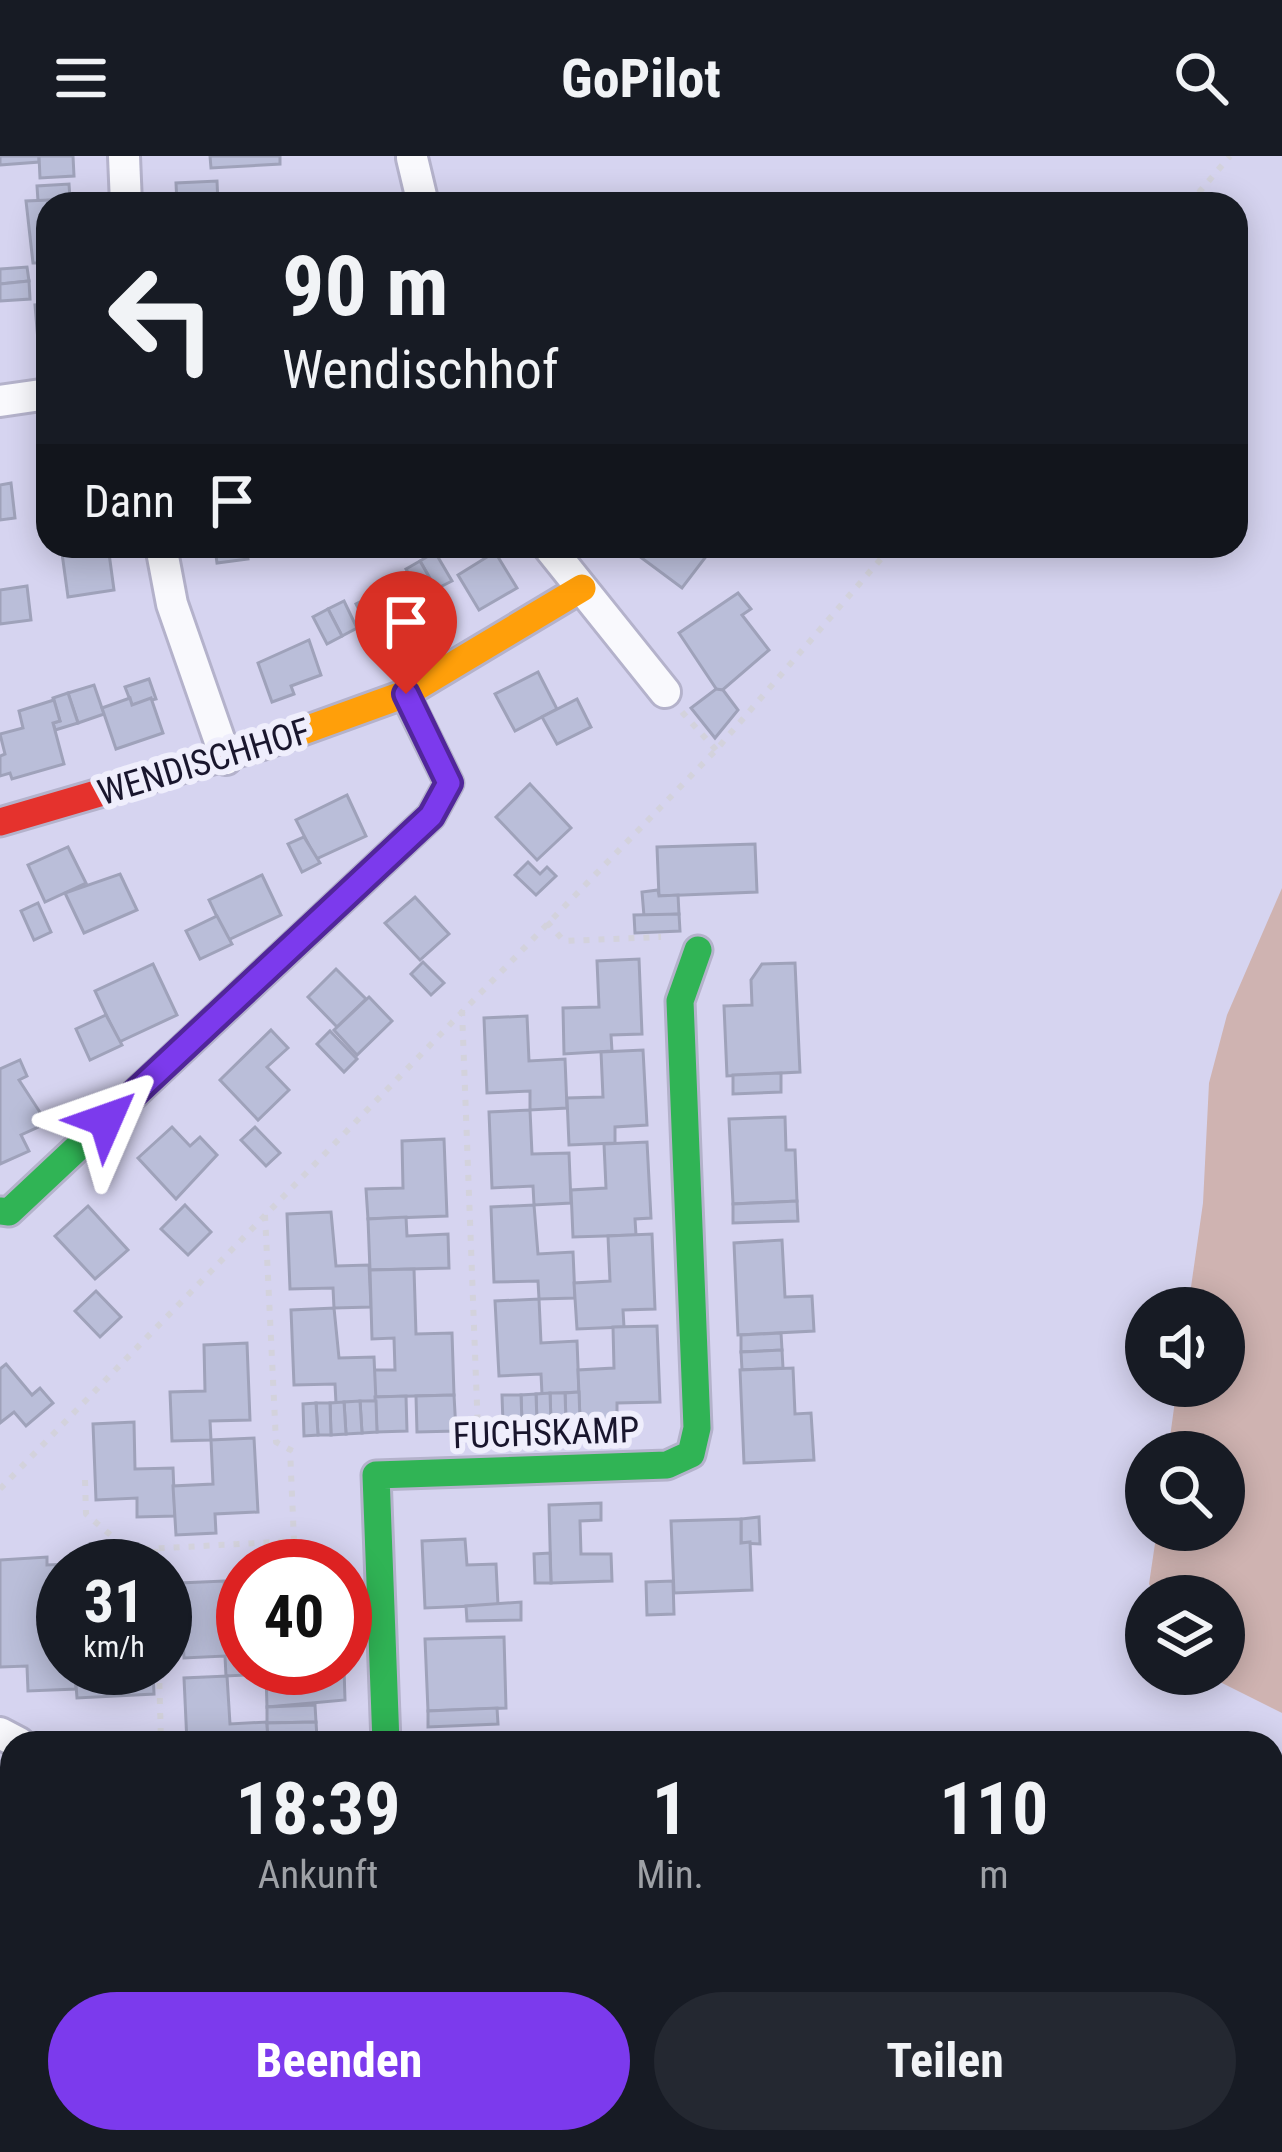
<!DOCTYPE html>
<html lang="de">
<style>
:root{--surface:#171b24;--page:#242831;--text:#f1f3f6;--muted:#9ea1a6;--accent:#7c3aed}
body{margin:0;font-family:"Roboto Condensed",sans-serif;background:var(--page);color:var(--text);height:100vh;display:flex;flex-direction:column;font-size:45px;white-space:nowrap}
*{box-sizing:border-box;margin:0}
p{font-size:39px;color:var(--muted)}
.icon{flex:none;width:66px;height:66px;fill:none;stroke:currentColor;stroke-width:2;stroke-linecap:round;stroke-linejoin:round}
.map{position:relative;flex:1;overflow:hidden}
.panel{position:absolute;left:0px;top:1575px;width:1284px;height:423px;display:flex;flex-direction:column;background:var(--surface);border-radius:36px 36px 0 0;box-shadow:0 6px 30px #0003}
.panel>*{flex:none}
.top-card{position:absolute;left:36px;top:36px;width:1212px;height:366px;border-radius:36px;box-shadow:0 6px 30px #0003;background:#171b24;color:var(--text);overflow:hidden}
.buttons{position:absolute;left:1125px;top:1131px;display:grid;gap:24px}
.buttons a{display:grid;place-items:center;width:120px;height:120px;border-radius:50%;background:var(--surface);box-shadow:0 6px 30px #0003;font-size:60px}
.speed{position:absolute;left:36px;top:1383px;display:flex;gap:24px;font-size:60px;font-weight:700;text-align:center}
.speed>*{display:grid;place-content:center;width:156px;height:156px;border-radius:50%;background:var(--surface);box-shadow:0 6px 30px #0003;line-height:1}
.speed small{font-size:30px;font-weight:400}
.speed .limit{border:18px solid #d22;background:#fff;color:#111}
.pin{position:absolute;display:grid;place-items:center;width:102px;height:102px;color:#fff;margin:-123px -51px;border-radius:50% 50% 50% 0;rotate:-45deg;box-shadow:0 0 12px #0007}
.pin .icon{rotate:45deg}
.me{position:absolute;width:132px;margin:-66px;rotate:47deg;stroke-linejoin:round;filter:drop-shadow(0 0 9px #0008)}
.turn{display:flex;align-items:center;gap:42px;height:252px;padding:0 48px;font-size:54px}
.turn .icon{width:156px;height:156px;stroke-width:2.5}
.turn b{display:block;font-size:84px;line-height:102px}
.then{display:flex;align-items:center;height:114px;padding:0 48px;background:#0003;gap:24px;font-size:45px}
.eta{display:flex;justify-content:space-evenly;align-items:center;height:204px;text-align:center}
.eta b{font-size:72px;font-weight:700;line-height:84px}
.cta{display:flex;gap:24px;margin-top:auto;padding:24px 48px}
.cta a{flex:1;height:138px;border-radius:72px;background:var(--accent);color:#fff;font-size:48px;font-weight:700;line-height:138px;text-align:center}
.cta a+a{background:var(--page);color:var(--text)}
header{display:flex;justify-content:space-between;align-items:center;height:156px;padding:0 48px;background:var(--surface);font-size:54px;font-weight:700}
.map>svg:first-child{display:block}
.green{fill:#cfb3b1}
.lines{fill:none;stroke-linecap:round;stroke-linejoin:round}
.stream{stroke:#9a9866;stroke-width:10}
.building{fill:#babed9;stroke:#9fa2ba;stroke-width:3}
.street-casing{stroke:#b4b2cb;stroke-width:36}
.fast-casing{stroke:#b4b2cb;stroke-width:33}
.slow-casing{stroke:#b4b2cb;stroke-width:33}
.jam-casing{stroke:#b4b2cb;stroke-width:33}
.path{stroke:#d3d2dc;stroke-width:6;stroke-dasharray:6 9;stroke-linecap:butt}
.street{stroke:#f9f9fd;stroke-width:30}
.fast{stroke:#30b455;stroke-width:27}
.slow{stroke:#ff9f0a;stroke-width:27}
.jam{stroke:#e5322d;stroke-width:27}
.route-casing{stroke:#51269a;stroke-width:30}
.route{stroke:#7c3aed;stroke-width:21}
.labels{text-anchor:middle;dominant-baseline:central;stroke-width:12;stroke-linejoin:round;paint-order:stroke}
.street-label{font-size:36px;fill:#19162d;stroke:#efeefc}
</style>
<header><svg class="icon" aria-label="menu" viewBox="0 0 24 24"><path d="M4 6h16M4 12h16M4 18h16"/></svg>GoPilot<svg class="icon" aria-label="search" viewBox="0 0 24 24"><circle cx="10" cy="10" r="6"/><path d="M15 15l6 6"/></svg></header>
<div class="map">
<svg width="1282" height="1996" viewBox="0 0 1282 1996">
<rect width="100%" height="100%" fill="#d6d4f0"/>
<g class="green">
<polygon points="1282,732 1282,1557 1204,1518 1224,1518 1224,1440 1156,1440 1149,1428 1157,1374 1224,1374 1224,1296 1168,1296 1177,1230 1224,1230 1224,1152 1188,1152 1203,1047 1209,927 1227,859"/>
<polygon points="1282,1920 1282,1996 1140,1996 1144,1986 1272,1986 1272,1922"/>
</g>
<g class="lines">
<polyline class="stream" points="1272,1996 1282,1967"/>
</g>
<g class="building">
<polygon points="0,0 39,0 39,6 0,9"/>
<polygon points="39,0 73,0 74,20 40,22"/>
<polygon points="210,0 280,0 280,8 211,12"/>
<polygon points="217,25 218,48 177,48 176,27"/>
<polygon points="69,28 70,43 38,45 37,30"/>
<polygon points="74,43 74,48 48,48 48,107 33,107 26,45"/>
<polygon points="27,111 29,125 0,128 0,113"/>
<polygon points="29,125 30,143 0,145 0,128"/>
<polygon points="48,148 48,197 39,197 35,149"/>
<polygon points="11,327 15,362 0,364 0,329"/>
<polygon points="61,390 108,390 114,434 68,441"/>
<polygon points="246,390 248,403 217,407 215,392"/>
<polygon points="633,390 714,390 682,432 631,394"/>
<polygon points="435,396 452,425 436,433 420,405"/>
<polygon points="495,396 517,432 479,454 458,419"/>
<polygon points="420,405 436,433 422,441 406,413"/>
<polygon points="27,430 31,464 0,468 0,434"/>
<polygon points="738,437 751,453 742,459 769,494 719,537 679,477"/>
<polygon points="374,439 382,455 413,439 433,480 384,504 356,448"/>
<polygon points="344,445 357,472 342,480 328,453"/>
<polygon points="328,453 342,480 327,488 313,461"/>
<polygon points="309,484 321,519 291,530 294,538 272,546 258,507"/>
<polygon points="538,516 557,553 515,575 495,538"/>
<polygon points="149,523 156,543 132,549 125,531"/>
<polygon points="94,529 104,558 78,567 68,537"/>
<polygon points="716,533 723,534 738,554 715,582 691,552"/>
<polygon points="68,537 78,567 55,574 53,567 60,565 53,542"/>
<polygon points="130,542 132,549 151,542 163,577 116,593 102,552"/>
<polygon points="577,543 591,571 557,588 542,561"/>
<polygon points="54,544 60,565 53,567 64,608 12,623 10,617 0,620 0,600 5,598 0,578 23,572 19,555"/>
<polygon points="530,628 571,672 537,704 496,661"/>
<polygon points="347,639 366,680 316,703 296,664"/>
<polygon points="304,681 320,707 302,716 288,688"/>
<polygon points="755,688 757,736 659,740 657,691"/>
<polygon points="68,691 86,727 45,746 28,709"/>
<polygon points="528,706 540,718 547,711 556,720 536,739 515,719"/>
<polygon points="120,718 137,754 84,777 65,737"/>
<polygon points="262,719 281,759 228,784 209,744"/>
<polygon points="658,734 659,740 678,739 679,758 644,760 642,736"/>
<polygon points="415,741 449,778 420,804 385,767"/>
<polygon points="38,747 51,776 34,784 21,755"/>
<polygon points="679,758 680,775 635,777 634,759"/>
<polygon points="217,760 232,788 200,803 186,775"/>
<polygon points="639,803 642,878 611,879 612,895 564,898 563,852 599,851 597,805"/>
<polygon points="423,806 444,827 431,839 411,818"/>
<polygon points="795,807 800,916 727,920 724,850 752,849 751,824 762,808"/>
<polygon points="153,808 177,859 119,886 95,835"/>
<polygon points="336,813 366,843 337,871 308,841"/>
<polygon points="369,841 392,865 357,899 334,874"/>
<polygon points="106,859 122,889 90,904 76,873"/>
<polygon points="527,860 529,905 565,903 567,952 530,954 530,935 487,937 484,862"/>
<polygon points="271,874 288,892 267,911 289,934 258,964 220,924"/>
<polygon points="330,875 357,903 344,916 317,888"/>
<polygon points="643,894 647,969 615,971 615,987 569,989 567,942 603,941 601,896"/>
<polygon points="20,904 27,920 19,924 47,967 21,979 29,995 0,1008 0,913"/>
<polygon points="781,917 781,936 733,938 733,919"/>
<polygon points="530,954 532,998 569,997 571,1047 534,1049 533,1030 492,1032 489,956"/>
<polygon points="785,961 786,994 795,994 797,1045 733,1048 729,963"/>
<polygon points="172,971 190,990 200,981 217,999 176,1043 138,1002"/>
<polygon points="255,971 280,997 266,1010 241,984"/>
<polygon points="444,983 447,1060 368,1063 366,1033 403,1032 402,985"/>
<polygon points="647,986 651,1062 635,1063 636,1079 573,1081 571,1034 606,1032 604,988"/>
<polygon points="797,1045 798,1065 733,1067 733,1048"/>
<polygon points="185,1049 211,1076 188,1099 161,1073"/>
<polygon points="534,1049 538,1098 573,1096 575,1142 539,1143 538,1125 494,1126 491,1051"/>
<polygon points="88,1050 128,1094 95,1123 55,1080"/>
<polygon points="331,1056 336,1110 369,1109 371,1151 334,1152 333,1132 290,1133 287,1058"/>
<polygon points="406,1061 407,1080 448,1078 449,1112 370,1114 368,1063"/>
<polygon points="652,1078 655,1153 623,1154 624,1171 577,1173 574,1127 610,1125 608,1080"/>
<polygon points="782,1084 785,1141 812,1140 814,1175 738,1179 734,1087"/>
<polygon points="414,1113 416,1178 452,1177 454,1239 375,1241 374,1214 395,1214 394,1182 372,1183 370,1114"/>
<polygon points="96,1135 121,1161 100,1181 75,1155"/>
<polygon points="539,1143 541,1187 577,1185 579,1236 542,1238 541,1218 499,1220 495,1145"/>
<polygon points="334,1152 339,1202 374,1201 376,1245 336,1247 335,1228 294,1229 291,1154"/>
<polygon points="657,1170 660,1246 617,1247 617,1263 580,1264 578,1214 614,1212 613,1171"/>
<polygon points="781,1177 782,1194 741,1196 741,1179"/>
<polygon points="247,1187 250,1264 210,1265 211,1284 172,1285 170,1236 205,1235 204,1189"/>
<polygon points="782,1194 783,1212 742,1214 741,1196"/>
<polygon points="6,1208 32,1239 40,1232 53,1247 26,1270 14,1256 0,1267 0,1213"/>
<polygon points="793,1212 795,1258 811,1257 814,1304 744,1307 740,1214"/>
<polygon points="579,1236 580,1264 566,1265 565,1237"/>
<polygon points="550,1237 565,1237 566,1265 551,1266"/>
<polygon points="550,1237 551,1266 537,1266 536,1238"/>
<polygon points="536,1238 537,1266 522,1267 521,1239"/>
<polygon points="454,1239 456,1275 417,1276 416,1240"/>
<polygon points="502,1239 521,1239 522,1267 503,1267"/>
<polygon points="406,1240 407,1275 377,1276 375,1241"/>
<polygon points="360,1245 376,1245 377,1276 362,1277"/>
<polygon points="360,1245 362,1277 346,1278 344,1246"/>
<polygon points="344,1246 346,1278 331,1279 330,1247"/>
<polygon points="316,1247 330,1247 331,1279 318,1279"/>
<polygon points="316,1247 318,1279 304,1280 303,1248"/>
<polygon points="134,1266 135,1313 173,1312 175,1360 137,1361 137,1342 96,1344 93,1268"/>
<polygon points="254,1282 258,1356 215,1358 216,1377 176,1379 173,1330 213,1328 211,1284"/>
<polygon points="601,1347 601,1364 580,1365 581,1398 611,1398 612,1425 551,1427 549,1349"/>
<polygon points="759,1361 760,1388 741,1387 741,1363"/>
<polygon points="741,1363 741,1387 750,1386 752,1434 674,1437 671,1365"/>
<polygon points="465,1383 467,1409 496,1408 498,1449 425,1452 422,1385"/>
<polygon points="550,1397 551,1427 535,1427 534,1398"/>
<polygon points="47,1401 47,1409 70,1408 63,1410 63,1512 75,1512 76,1533 28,1535 27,1510 0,1511 0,1404"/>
<polygon points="224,1425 226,1466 243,1465 243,1512 265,1512 266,1518 226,1520 225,1500 184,1502 180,1427"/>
<polygon points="673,1425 674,1458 647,1459 646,1426"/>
<polygon points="521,1446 521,1464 467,1465 466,1450"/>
<polygon points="504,1481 506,1552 428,1555 425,1483"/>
<polygon points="153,1512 154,1538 77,1542 75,1515"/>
<polygon points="301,1512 344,1512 345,1544 267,1551 266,1518 301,1517"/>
<polygon points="227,1520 230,1568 267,1566 268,1587 187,1587 184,1522"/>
<polygon points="315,1549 316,1566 267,1567 267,1551"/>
<polygon points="497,1552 498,1568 428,1571 428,1555"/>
<polygon points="316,1566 317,1582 268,1584 267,1567"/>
<polygon points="348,1581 348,1587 305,1587 304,1583"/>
<polygon points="724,1986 828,1986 823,1996 720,1996"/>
</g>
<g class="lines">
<g class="street-casing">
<g id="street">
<polyline points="124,0 126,48"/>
<polyline points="412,2 423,48"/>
<polyline points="0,245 48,238"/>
<polyline points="161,390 172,448 226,603"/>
<polyline points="548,390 665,536"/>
<polyline points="0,1577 19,1587"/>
<polyline points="1272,1914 1282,1911"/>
</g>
</g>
<g class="fast-casing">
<g id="fast">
<polyline points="0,1055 9,1056 431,660 449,627 405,538"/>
<polyline points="386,1587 376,1319 667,1309 691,1298 697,1272 680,845 698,794"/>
</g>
</g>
<g class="slow-casing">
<polyline id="slow" points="264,589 405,538 582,432"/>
</g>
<g class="jam-casing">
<polyline id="jam" points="0,666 264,589"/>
</g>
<g class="path">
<polyline points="1189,48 1230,0"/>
<polyline points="682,556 716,594"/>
<polyline points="547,766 564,785 661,781"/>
<polyline points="462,854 478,1276"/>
<polyline points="265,1059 276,1286 298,1298"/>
<polyline points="85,1324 86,1358 128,1394 294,1385 290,1293"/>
<polyline points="0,1333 716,594 892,390"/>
<polyline points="155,1393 156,1410"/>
<polyline points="159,1512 161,1587"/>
<polyline points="675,1587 749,1581 790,1587"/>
<polyline points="1272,1639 1278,1652 1272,1683"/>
<polyline points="1272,1842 1276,1871 1282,1878"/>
</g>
<use href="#street" class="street"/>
<use href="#fast" class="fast"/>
<use href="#slow" class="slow"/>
<use href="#jam" class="jam"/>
</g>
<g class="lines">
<g class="route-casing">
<polyline id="route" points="106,964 431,660 449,627 406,538"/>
</g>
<use href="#route" class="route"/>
</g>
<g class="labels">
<g class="street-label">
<text transform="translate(204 606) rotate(-17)">WENDISCHHOF</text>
<text transform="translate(546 1277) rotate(-2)">FUCHSKAMP</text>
</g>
</g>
</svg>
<div class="buttons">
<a><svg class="icon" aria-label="sound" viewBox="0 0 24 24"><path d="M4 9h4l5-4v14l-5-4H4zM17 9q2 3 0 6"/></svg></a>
<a><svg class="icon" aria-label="search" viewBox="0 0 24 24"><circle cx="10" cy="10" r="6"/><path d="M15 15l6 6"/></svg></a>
<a><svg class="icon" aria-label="layers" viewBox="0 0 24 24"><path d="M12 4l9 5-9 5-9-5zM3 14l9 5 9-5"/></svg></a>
</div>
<div class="speed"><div>31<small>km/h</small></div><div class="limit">40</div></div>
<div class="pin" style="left:406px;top:538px;background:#d93025"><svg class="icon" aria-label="arrive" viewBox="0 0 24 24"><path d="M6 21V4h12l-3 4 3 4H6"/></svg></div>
<svg class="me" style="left:106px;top:964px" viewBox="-20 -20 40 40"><path d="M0-17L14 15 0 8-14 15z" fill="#7c3aed" stroke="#fff" stroke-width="4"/></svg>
<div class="top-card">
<div class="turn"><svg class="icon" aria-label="left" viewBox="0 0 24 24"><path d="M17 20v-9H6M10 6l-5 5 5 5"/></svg><div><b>90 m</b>Wendischhof</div></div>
<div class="then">Dann<svg class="icon" aria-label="arrive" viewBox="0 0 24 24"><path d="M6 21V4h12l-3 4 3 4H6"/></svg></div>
</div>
<section class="panel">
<div class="eta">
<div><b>18:39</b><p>Ankunft</p></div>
<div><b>1</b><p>Min.</p></div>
<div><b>110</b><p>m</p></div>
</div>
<div class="cta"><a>Beenden</a><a>Teilen</a></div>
</section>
</div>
